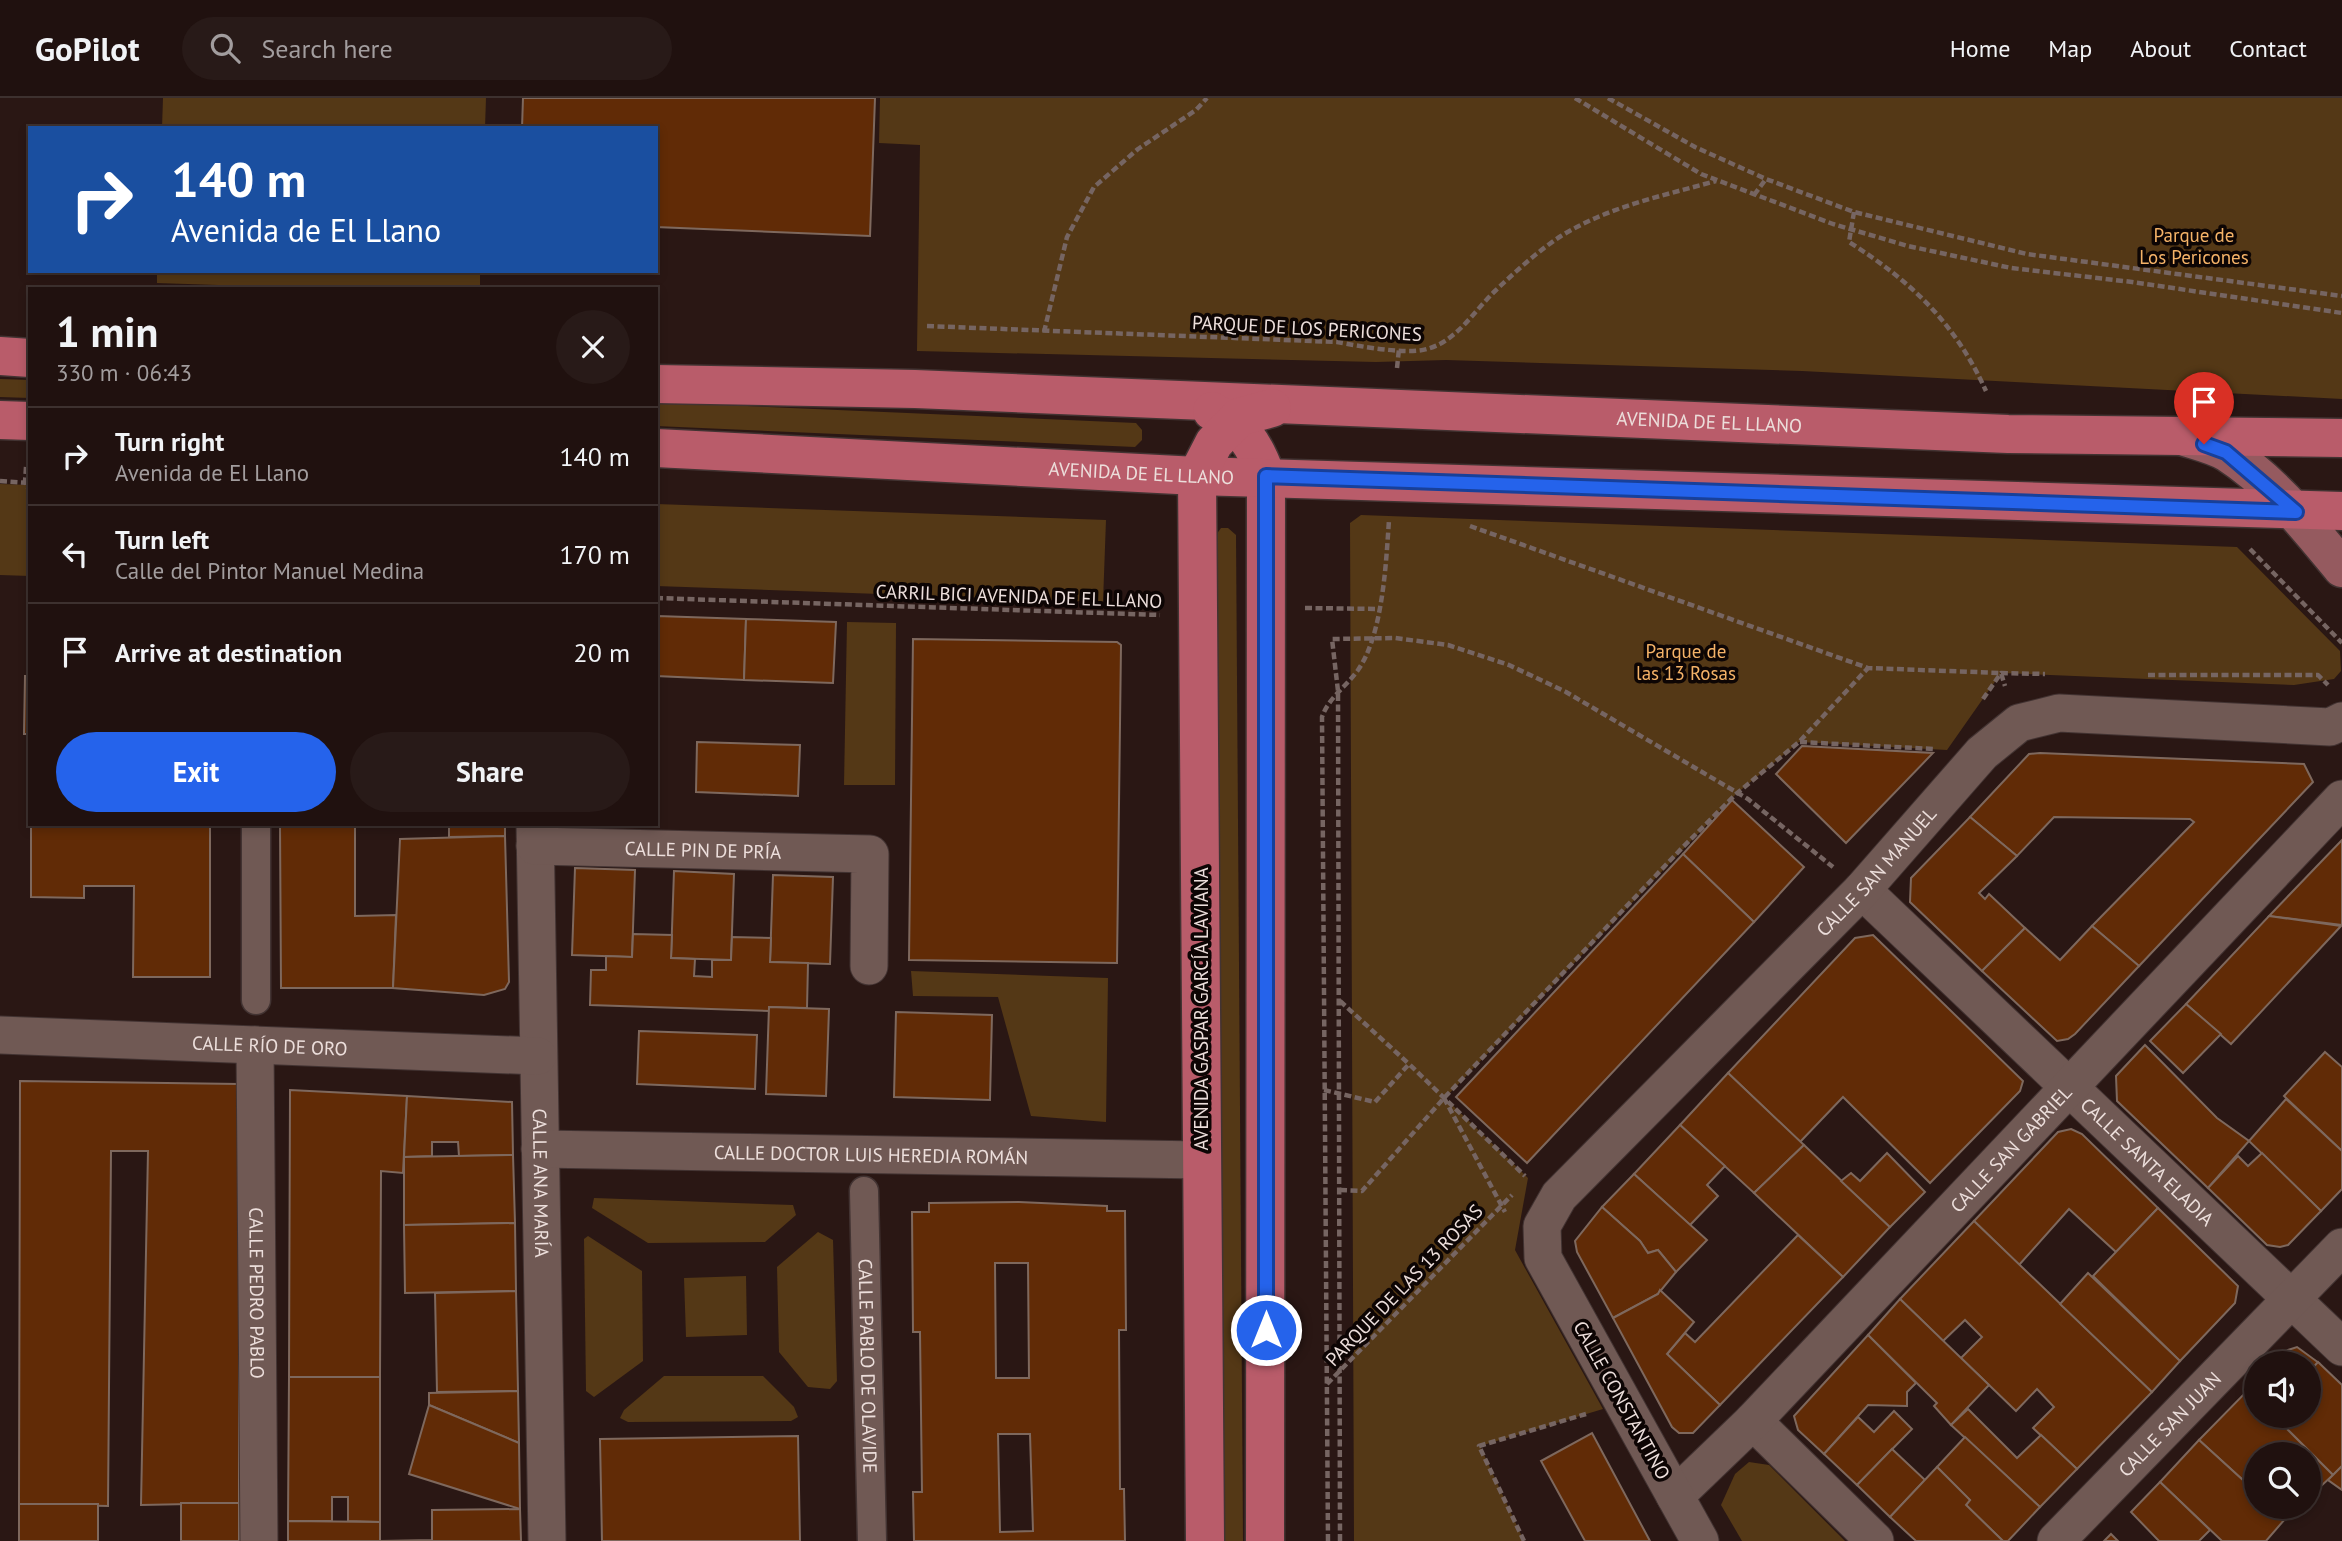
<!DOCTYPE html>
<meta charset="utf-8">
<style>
:root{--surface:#20110f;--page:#281a18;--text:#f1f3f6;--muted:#a29d9e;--line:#3d312f;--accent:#2563eb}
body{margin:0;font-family:"PT Sans",sans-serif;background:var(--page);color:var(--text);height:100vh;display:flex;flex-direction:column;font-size:26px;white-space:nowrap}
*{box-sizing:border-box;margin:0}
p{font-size:23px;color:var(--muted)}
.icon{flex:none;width:38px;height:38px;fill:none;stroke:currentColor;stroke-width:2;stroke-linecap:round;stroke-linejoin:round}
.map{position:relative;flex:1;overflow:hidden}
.panel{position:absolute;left:28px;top:189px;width:630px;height:539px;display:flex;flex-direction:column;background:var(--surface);border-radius:0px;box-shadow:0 4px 10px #0003,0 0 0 2px var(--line)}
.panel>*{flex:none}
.banner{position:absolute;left:28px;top:28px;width:630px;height:147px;border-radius:0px;box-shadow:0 4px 10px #0003,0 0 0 2px var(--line);background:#1a4fa0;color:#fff;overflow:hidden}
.tools{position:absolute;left:2244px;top:1253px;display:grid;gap:14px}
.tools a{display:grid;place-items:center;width:77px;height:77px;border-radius:50%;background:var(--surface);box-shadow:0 4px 10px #0003,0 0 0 2px var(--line);font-size:35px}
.pin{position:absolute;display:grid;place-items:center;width:60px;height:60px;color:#fff;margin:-72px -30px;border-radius:50% 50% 50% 0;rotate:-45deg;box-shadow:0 0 7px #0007}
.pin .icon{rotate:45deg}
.me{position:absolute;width:77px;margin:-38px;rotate:0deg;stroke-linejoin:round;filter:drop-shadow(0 0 5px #0008)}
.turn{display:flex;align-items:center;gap:24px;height:147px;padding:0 28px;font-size:32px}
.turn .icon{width:91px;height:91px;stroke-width:2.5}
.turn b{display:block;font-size:49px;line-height:60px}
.round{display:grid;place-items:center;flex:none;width:74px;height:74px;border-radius:37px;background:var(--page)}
.summary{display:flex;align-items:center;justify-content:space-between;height:119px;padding:0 28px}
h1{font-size:42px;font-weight:700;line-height:52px}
.action{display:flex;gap:14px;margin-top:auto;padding:14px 28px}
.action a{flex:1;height:80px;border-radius:42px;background:var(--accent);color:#fff;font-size:28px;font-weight:700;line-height:80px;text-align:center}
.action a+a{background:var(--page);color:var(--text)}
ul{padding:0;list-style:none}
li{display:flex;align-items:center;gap:21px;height:98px;padding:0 28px;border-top:2px solid var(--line)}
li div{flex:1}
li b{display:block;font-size:26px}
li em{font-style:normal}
header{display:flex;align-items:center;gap:42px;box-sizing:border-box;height:98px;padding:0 35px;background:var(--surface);border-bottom:2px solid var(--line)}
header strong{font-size:33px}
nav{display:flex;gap:38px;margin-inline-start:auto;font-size:24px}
.search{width:490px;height:63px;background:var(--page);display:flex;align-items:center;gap:18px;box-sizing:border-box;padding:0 24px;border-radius:38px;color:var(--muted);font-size:26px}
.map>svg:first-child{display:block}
.green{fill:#543816}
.building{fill:#612b06;stroke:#7e685d;stroke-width:2;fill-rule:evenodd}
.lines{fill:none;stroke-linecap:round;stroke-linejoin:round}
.pedestrian-casing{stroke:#423332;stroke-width:31}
.minor-casing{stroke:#423332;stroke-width:39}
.secondary-casing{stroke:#423332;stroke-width:41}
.primary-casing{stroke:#423332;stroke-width:41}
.path{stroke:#766562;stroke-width:4.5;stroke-dasharray:7 3.5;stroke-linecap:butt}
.pedestrian{stroke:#705954;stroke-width:28}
.minor{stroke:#705954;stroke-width:37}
.secondary{stroke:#955a5f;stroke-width:38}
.primary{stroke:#b95c6a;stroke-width:38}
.route-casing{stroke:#184099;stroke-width:18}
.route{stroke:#2563eb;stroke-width:12}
.labels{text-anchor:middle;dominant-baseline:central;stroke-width:7;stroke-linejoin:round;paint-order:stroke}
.park-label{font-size:19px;fill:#f5b368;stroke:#0d0504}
.street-label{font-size:19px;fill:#ecdedb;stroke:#0d0504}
</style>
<header>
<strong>GoPilot</strong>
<div class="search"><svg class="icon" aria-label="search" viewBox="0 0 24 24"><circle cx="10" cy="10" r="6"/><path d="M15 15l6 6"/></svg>Search here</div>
<nav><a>Home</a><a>Map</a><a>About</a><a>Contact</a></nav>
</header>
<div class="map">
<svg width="2342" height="1443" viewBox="0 0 2342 1443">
<rect width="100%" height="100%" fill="#2a1714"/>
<g class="green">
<polygon points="163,0 486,0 485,30 162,30"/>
<polygon points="880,0 2342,0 2342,301 1802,273 1446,262 1376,264 917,253 920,47 879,45"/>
<polygon points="157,173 480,173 480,191 340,191 157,185"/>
<polygon points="0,281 30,282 30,300 0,299"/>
<polygon points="656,304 1136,325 1142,332 1142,342 1135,349 656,328"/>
<polygon points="0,386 30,387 30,478 0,477"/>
<polygon points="656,406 1106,422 1103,504 656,488"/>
<polygon points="1361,417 2237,449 2340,553 2341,573 2334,581 2294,587 2001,575 1947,652 1799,644 1736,696 1445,1000 1528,1080 1515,1152 1603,1311 1480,1348 1524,1443 1354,1443 1350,425"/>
<polygon points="1221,430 1228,430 1236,437 1243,1443 1222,1443 1216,437"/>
<polygon points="847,524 896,525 895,687 844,687"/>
<polygon points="911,873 1108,880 1106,1024 1031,1018 998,899 913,898"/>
<polygon points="594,1100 793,1107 796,1117 765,1144 648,1145 592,1110"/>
<polygon points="818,1134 833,1142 837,1283 830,1291 808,1289 779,1254 777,1169"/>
<polygon points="588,1138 642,1173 643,1263 594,1299 586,1293 584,1141"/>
<polygon points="746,1178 747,1237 686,1239 684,1180"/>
<polygon points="664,1278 763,1278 794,1309 798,1319 791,1323 628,1324 620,1320 624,1312"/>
<polygon points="1749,1364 1769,1367 1845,1443 1742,1443 1721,1407 1735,1376"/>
</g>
<g class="building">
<polygon points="523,0 875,0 870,138 656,129 656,30 522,30"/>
<polygon points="657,518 746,521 744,582 656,578"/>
<polygon points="746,521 836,524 833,585 744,582"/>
<polygon points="913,541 1117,544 1121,547 1117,865 909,862"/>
<polygon points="25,578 30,578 30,636 24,636"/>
<polygon points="697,644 800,647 798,698 696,694"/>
<polygon points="1802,648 1933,655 1846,745 1776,676"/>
<polygon points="2040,655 2304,666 2313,684 2139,868 2092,828 2194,724 2190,721 2054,719 2017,758 1970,719 2029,656"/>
<polygon points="1732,702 1804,769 1754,824 1683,756"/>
<polygon points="1970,719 2017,758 1979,795 1985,801 1989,796 2025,830 1982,873 1910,804 1911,780"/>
<polygon points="31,726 210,726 210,879 133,879 134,788 84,788 84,800 31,799"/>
<polygon points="280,726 355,726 355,818 396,817 393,890 281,890"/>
<polygon points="449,726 505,726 505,738 449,739"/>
<polygon points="505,738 509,884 505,891 484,897 393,890 400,741"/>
<polygon points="2342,742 2342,827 2269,818"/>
<polygon points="1683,756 1754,824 1527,1065 1456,999"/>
<polygon points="575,770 635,772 632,859 572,857"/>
<polygon points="674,773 734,776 731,862 671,860"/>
<polygon points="773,777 833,779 830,866 770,864"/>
<polygon points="2269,818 2341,828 2231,946 2186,906"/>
<polygon points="2092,828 2139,868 2075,936 2068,941 2057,943 1982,873 2025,830 2060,862"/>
<polygon points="633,836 672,837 671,860 695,861 694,878 712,879 712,862 731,862 732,839 771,840 770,864 808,865 807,910 769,909 769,913 590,907 591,872 606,872 606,858 632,859"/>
<polygon points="1873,837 2023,983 2020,993 1930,1085 1843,999 1800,1044 1728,975 1855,840"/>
<polygon points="2186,906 2221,936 2183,975 2150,943"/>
<polygon points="769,909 829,911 826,998 766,996"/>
<polygon points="896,914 992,917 990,1002 894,999"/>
<polygon points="639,933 757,937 755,991 637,986"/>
<polygon points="2145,947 2217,1020 2249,1043 2208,1090 2117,1003 2116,978"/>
<polygon points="2325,954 2342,969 2342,1053 2284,998"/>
<polygon points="1728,975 1804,1047 1754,1095 1680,1027"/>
<polygon points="20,983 239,986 239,1405 141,1407 148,1053 111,1053 108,1408 19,1406"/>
<polygon points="290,992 407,998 403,1075 381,1073 380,1279 289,1279"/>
<polygon points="407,998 512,1004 513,1057 459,1058 458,1044 432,1044 432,1058 404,1059"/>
<polygon points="2286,1001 2342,1053 2342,1091 2321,1113 2249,1043"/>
<polygon points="1680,1027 1725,1068 1707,1087 1718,1098 1690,1127 1634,1076"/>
<polygon points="2071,1031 2082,1036 2158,1110 2116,1154 2069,1111 2019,1167 1974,1123 2058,1034"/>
<polygon points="1804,1047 1890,1129 1843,1179 1754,1095"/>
<polygon points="1887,1055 1925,1094 1890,1129 1841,1083 1851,1075 1860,1083"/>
<polygon points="2262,1055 2321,1113 2288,1147 2280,1149 2267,1147 2208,1090 2238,1058 2248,1068"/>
<polygon points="513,1057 515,1125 404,1127 404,1059"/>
<polygon points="1634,1076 1707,1142 1676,1174 1658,1152 1648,1155 1640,1143 1602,1109"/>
<path d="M1019 1104 1107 1108V1113H1125L1126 1232H1119L1120 1391H1124L1125 1443H914L913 1394H922L920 1234H913L912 1114H929V1105ZM995 1165H1028L1029 1280H996ZM998 1336H1030L1033 1433 1000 1434Z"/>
<polygon points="1602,1109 1640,1143 1648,1155 1658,1152 1676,1174 1658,1196 1613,1220 1577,1154 1575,1143"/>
<polygon points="2158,1110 2238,1188 2235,1205 2180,1263 2093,1178"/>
<polygon points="1974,1123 2152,1294 2077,1371 2033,1330 2054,1309 2037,1291 2016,1313 1961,1260 1982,1239 1965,1222 1943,1243 1900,1201"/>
<polygon points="515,1125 516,1193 405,1195 404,1127"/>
<polygon points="1798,1137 1843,1179 1720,1307 1667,1256 1685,1235 1695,1244"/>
<polygon points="2088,1175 2180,1263 2152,1294 2060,1206"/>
<polygon points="1660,1192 1694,1224 1667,1256 1720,1307 1693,1335 1679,1335 1672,1329 1613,1220 1658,1196"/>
<polygon points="516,1193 518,1293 437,1294 435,1195"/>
<polygon points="1900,1201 1989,1287 1951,1327 1934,1308 1937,1305 1868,1237"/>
<polygon points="1868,1237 1916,1285 1907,1294 1907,1308 1868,1307 1824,1356 1798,1332 1794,1318"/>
<polygon points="2297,1249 2319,1265 2308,1276 2308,1265 2273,1265 2285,1253"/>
<polygon points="2318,1264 2342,1287 2342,1368 2333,1377 2274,1318 2308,1318 2308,1275"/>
<polygon points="289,1279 380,1279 380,1424 348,1423 348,1399 332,1399 332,1423 288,1423"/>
<polygon points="2256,1284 2256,1299 2248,1292"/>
<polygon points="2248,1292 2256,1299 2256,1318 2274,1318 2333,1377 2308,1400 2308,1356 2256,1356 2256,1394 2199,1342"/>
<polygon points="518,1293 519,1345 429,1307 429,1295"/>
<polygon points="429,1307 519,1345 520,1411 409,1376"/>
<polygon points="1968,1311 2017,1360 2041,1337 2077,1371 2040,1409 1951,1327"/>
<polygon points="1894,1313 1912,1331 1857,1387 1824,1356 1858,1319 1874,1334"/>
<polygon points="1592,1335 1650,1443 1585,1443 1541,1363"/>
<polygon points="798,1338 800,1443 602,1443 600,1341"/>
<polygon points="1965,1339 2040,1409 2008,1443 2003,1443 1966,1407 1970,1402 1937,1369"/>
<polygon points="2199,1342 2256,1394 2256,1409 2272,1409 2285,1421 2266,1443 2222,1443 2160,1384"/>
<polygon points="1892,1351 1925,1382 1890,1419 1857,1387"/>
<polygon points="2342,1368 2342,1392 2328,1382"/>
<polygon points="1937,1369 1970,1402 1966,1407 2003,1443 1916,1443 1890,1419"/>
<polygon points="2160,1384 2210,1432 2199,1443 2159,1443 2131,1414"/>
<rect x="181" y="1405" width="58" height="38"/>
<rect x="19" y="1406" width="79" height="37"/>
<polygon points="2272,1409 2299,1409 2285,1421"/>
<polygon points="520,1411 521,1443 380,1443 432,1442 432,1412"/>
<polygon points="288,1423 380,1424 380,1443 288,1443"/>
<polygon points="2111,1436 2118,1443 2104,1443"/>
</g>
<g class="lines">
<g class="pedestrian-casing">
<g id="pedestrian">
<polyline points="256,902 256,726"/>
<path id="s1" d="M864 1093 872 1443"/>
</g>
</g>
<g class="minor-casing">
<g id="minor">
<path id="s2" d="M535 726 547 1443"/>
<path id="s3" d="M535 748 870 756 869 868"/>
<path id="s4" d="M1862 792 2342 1249"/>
<path id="s5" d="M0 937 538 958"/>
<path id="s6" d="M255 947 259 1443"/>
<path id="s7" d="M540 1051 1201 1062"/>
<polyline points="1753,1323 1875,1443"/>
<path id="s8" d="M1675 1398 1753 1323 2342 701"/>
<path id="s9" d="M1700 1443 1543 1160 1542 1128 1559 1098 1862 792 1982 655 2019 625 2059 615 2330 629 2342 623"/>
<path id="s10" d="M2056 1443 2342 1149"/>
</g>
</g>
<g class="secondary-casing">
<path id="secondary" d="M2182 338C2197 343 2215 347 2228 355 2274 385 2308 429 2342 470"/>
</g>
<g class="primary-casing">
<g id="primary">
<polyline points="0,258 30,260"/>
<path id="s11" d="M656 286 915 291 2008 336 2342 340"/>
<path d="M1212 313C1243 328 1255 347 1266 378L1265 1443"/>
<polyline points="0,322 30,323"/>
<path id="s12" d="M656 350 1197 378 2342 413"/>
<polyline points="1205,1443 1197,378 1214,345 1239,319 1272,310"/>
</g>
</g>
<g class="path">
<polyline points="1575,0 1701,76 1833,126 1908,148 2011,170 2132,184 2342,215"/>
<polyline points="1608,0 1695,49 1766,81 1854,114 2027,156 2342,198"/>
<polyline points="1754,97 1766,81"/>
<path d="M1854 114 1849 144C1912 184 1955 225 1986 293"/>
<path d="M927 228 1337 244C1359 248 1406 257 1427 251 1457 243 1474 213 1495 193 1515 174 1538 153 1561 138 1610 108 1662 98 1716 83"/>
<polyline points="1044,234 1067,139 1094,89 1138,51 1196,12 1207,0"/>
<polyline points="1397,270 1399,251"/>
<polyline points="26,369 25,384 30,394"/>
<polyline points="0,383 30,385"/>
<polyline points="1470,428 1868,570 2001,575 2005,588"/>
<polyline points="2250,451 2342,545"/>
<polyline points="656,500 1160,517"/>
<polyline points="1305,510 1381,511"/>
<polyline points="2148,577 2318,577 2328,587"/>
<polyline points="1983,601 2001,575 2045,576"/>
<polyline points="1800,644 1934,651"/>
<polyline points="1340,903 1409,966"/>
<polyline points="1324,992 1375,1004 1409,966 1525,1078"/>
<polyline points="1444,1000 1505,1114"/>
<polyline points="1340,1092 1362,1093 1444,1000 1682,750 1736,696 1799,644 1868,570"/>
<polyline points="1327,1286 1512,1097"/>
<path d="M1328 1443 1322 619C1329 599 1346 589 1358 572 1383 536 1386 465 1389 422"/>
<polyline points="1340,1443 1338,593 1332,541 1395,540 1448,547 1509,567 1566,594 1748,701 1833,769"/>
<polyline points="1524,1443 1479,1348 1586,1316"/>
</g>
<use href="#pedestrian" class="pedestrian"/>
<use href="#minor" class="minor"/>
<use href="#secondary" class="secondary"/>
<use href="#primary" class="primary"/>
</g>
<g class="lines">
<g class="route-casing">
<polyline id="route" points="1266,1232 1266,378 2296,414 2226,354 2204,346"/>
</g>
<use href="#route" class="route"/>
</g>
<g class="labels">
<g class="park-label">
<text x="2194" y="137">Parque de<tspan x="2194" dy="22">Los Pericones</tspan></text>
<text x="1686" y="553">Parque de<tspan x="1686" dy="22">las 13 Rosas</tspan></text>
</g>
<g class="street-label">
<text transform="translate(1307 230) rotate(3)">PARQUE DE LOS PERICONES</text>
<text stroke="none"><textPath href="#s11" startOffset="1054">AVENIDA DE EL LLANO</textPath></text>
<text stroke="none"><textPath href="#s12" startOffset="486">AVENIDA DE EL LLANO</textPath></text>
<text transform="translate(1019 498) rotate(2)">CARRIL BICI AVENIDA DE EL LLANO</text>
<text stroke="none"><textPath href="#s3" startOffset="168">CALLE PIN DE PRÍA</textPath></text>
<text stroke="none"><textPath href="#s9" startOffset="844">CALLE SAN MANUEL</textPath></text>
<text transform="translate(1201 911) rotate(-90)">AVENIDA GASPAR GARCÍA LAVIANA</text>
<text stroke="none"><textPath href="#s5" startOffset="270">CALLE RÍO DE ORO</textPath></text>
<text stroke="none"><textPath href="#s8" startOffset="483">CALLE SAN GABRIEL</textPath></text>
<text stroke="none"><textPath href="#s7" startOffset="331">CALLE DOCTOR LUIS HEREDIA ROMÁN</textPath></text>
<text stroke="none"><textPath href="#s4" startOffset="394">CALLE SANTA ELADIA</textPath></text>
<text stroke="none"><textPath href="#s2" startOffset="359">CALLE ANA MARÍA</textPath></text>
<text transform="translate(1404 1187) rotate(-46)">PARQUE DE LAS 13 ROSAS</text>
<text stroke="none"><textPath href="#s6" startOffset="248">CALLE PEDRO PABLO</textPath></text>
<text stroke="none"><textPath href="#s1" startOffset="175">CALLE PABLO DE OLAVIDE</textPath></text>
<text transform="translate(1622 1302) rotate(61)">CALLE CONSTANTINO</text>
<text stroke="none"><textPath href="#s10" startOffset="163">CALLE SAN JUAN</textPath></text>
</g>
</g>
</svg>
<div class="tools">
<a><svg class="icon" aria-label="sound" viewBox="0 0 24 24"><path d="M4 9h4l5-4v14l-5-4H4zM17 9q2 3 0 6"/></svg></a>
<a><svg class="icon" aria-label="search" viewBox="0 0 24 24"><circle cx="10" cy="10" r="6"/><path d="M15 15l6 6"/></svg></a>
</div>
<div class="pin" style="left:2204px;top:346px;background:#d93025"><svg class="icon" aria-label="arrive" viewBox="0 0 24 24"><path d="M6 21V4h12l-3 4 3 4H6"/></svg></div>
<svg class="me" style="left:1266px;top:1232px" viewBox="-20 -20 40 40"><circle r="17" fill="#2563eb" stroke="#fff" stroke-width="3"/><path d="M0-11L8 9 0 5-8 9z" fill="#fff"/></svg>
<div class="banner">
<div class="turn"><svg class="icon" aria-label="right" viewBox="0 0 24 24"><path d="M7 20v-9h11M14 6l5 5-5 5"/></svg><div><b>140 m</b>Avenida de El Llano</div></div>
</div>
<section class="panel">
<div class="summary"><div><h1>1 min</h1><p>330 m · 06:43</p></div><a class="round"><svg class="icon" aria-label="close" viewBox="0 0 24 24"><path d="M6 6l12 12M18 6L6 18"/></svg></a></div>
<ul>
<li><svg class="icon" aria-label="right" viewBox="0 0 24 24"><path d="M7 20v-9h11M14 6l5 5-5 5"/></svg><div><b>Turn right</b><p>Avenida de El Llano</p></div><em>140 m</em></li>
<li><svg class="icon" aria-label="left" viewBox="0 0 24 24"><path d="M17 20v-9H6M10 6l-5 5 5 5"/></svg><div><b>Turn left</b><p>Calle del Pintor Manuel Medina</p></div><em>170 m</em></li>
<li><svg class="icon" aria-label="arrive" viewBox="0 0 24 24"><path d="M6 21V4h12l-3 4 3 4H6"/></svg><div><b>Arrive at destination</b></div><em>20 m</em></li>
</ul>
<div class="action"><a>Exit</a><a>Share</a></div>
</section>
</div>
